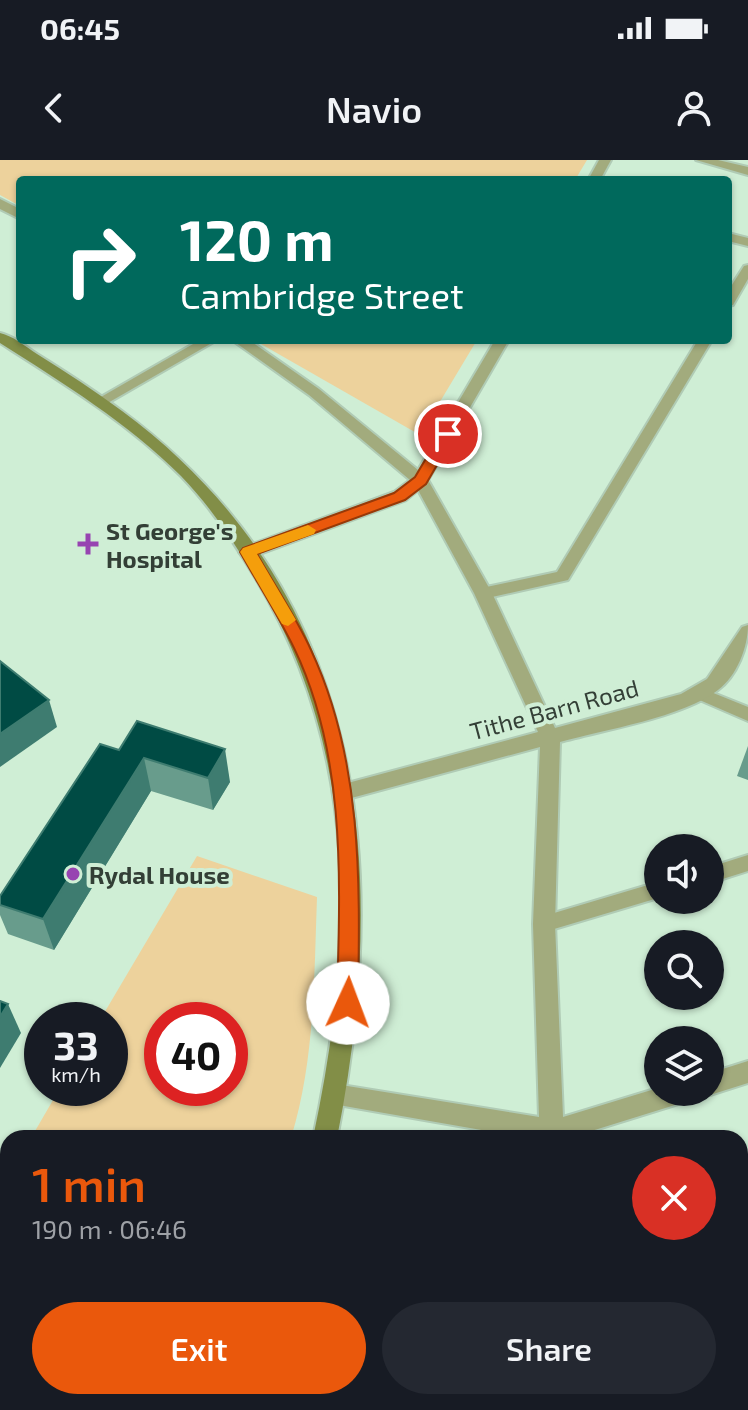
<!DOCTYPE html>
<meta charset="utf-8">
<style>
:root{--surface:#171b24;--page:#242831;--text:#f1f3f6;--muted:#9ea1a6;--accent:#ea580c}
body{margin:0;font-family:"Exo 2",sans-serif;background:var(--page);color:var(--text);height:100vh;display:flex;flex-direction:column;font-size:30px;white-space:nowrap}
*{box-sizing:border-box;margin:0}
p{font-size:26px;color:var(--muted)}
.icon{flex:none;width:44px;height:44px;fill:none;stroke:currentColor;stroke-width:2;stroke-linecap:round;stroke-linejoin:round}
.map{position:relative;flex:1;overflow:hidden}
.details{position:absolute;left:0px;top:970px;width:748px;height:280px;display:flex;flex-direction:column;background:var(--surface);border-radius:24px 24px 0 0;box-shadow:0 2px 6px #0004}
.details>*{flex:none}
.hud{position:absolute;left:16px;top:16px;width:716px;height:168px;border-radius:8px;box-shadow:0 2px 6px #0004;background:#00695c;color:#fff;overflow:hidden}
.tools{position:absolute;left:644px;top:674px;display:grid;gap:16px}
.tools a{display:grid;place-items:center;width:80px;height:80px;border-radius:50%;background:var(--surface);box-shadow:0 2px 6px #0004;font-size:40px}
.speed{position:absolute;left:24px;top:842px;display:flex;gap:16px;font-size:40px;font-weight:700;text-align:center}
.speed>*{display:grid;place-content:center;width:104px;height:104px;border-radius:50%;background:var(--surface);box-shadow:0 2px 6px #0004;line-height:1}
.speed small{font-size:20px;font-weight:400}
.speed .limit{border:12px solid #d22;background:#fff;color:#111}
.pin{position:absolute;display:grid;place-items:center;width:68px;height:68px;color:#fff;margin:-34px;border:4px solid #fff;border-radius:50%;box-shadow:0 2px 8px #0007}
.me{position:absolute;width:88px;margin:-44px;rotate:2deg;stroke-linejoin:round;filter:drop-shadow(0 0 6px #0008)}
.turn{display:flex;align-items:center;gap:28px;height:168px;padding:0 32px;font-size:36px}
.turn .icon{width:104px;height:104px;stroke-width:2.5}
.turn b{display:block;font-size:56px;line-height:68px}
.round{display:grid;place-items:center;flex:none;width:84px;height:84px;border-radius:42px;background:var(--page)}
.summary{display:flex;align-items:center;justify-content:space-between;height:136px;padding:0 32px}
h1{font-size:48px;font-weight:600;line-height:60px;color:var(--accent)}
.action{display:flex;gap:16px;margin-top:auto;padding:16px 32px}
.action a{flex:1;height:92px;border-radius:48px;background:var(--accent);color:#fff;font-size:32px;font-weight:600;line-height:92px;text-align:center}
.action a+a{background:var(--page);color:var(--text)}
.status{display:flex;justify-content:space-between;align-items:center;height:56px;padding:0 40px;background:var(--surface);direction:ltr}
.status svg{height:22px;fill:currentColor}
header{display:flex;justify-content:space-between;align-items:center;height:104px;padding:0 32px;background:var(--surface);font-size:36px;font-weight:600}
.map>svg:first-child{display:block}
.green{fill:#edd29c;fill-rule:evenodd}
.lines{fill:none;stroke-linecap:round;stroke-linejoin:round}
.lane-casing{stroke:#b0cbb5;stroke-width:4}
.street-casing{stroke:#b0cbb5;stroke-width:4}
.secondary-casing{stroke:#b0cbb5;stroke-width:4}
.lane{fill:#a2ab7d;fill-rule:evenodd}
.street{fill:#a2ab7d;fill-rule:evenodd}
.secondary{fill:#828e47;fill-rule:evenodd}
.wall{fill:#689c8c}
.shaded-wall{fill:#3e7c70}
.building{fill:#004b44;stroke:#3e7c70;stroke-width:2}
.route{fill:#ea580c;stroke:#983908;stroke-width:2}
.slow{fill:#f59e0b}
.poi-dot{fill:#9743b1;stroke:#cfeed5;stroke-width:3}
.labels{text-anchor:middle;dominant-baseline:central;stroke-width:8;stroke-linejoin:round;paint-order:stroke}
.poi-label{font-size:24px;font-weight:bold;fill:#333f36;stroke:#cfeed5;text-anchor:start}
.street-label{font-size:24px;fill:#333f36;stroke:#cfeed5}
</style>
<div class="status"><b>06:45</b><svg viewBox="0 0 49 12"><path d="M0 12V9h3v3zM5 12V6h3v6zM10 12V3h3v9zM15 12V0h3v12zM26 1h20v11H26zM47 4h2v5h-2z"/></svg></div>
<header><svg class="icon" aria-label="back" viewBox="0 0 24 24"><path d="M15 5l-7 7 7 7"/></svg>Navio<svg class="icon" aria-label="person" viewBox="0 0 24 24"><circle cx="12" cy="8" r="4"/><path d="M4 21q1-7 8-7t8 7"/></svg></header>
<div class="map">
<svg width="748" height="1250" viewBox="0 0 748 1250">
<rect width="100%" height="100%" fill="#cfeed5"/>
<g class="green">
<polygon points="0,0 587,0 575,20 20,20 20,46 0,35"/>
<polygon points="254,180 477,180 420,275"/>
<path d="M197 696 317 737C314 818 315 900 291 978H31L60 928H110V860H100ZM162 860H230V928H162Z"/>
<polygon points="8,1017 8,1242 190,1242 187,1250 0,1250 0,1031"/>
</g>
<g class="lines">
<g class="lane-casing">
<g id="lane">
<polygon points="728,73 748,78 748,86 728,81"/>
<polygon points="748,105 748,119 733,145 728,146 728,131 744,106"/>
<polygon points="200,180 217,180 106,244 101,245 94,241"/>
<polygon points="698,180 712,180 568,420 483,439 477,437 475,433 477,429 557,412"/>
<polygon points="701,528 748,547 748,561 695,538 692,534 695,530"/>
<polygon points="748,695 748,711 710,723 710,707"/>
<polygon points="658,722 658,738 544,772 537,770 534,764 537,758 544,756"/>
<polygon points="748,1191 748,1216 740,1219 740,1194"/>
<polygon points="636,1242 675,1242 672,1250 633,1250"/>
</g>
</g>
<g class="street-casing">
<g id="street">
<polygon points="599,0 611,0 600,20 588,20"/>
<polygon points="696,0 718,0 748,7 748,15"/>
<polygon points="0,39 20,49 20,59 0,49"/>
<path d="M232 180H249L319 229 418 310 495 180H509L428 320 492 433 555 568 681 534 707 519 742 467 748 465C748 487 737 516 718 530 684 557 603 570 560 582L555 764 563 957 658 928V932H695L691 940 569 978H527L327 943 323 935 327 927 335 924 539 957 533 764 540 587 344 640 337 638 334 632 337 626 344 624 538 572 474 433 418 330 406 340 254 396H242L239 392 242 388 394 332 410 320 309 235Z"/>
<polygon points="748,901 748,923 710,935 702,932 710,932 710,913"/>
<polygon points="510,1242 538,1242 537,1250 509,1250"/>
</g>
</g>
<g class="secondary-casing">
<g id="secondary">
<path d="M0 173C13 176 25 186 37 194 66 212 95 231 122 251 364 430 392 702 337 978H313C354 785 361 594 256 419 234 382 211 347 181 316 128 263 63 223 0 183Z"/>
<polygon points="221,1242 249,1242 246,1250 218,1250"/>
</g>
</g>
<use href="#lane" class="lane"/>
<use href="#street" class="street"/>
<use href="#secondary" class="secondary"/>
</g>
<g class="wall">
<polygon points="748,586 748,620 737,616"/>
<polygon points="119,590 230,622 213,650 151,631 54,790 8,774 0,755 0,736"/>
</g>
<g class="shaded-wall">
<polygon points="49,540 57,567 0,607 0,574"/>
<polygon points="225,589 230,622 213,650 208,618"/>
<polygon points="144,598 151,631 54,790 43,759"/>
<polygon points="8,844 21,873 0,908 0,857"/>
</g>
<g class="building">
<polygon points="0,501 49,540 0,574"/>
<polygon points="137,561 225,589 208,618 144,598 43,759 0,745 0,736 100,584 119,590"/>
<polygon points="0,841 8,844 0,857"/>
</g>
<path class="route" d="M448 269 455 274 426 324 405 340 257 394C275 426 296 457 311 490 363 601 360 723 358 843L355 849 348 852 340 849 337 843C340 724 347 598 294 488 278 455 258 424 240 392L243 388 394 333 415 317 443 270Z"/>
<polygon class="slow" points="308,365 316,370 314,374 257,394 296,460 288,466 282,464 240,392 243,388"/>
<g class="poi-dot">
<path d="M84 372h8v8h8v8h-8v8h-8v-8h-8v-8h8z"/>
<circle cx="73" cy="714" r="8"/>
</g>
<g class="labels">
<g class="poi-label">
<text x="106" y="370">St George's<tspan x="106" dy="28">Hospital</tspan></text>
<text x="89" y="714">Rydal House</text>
</g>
<g class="street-label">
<text transform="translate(554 549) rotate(-15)">Tithe Barn Road</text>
</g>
</g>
</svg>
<div class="tools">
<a><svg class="icon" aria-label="sound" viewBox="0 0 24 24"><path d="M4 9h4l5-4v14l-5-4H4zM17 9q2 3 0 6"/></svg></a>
<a><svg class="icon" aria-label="search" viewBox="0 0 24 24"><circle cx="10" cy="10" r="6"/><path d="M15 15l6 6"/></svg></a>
<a><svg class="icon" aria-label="layers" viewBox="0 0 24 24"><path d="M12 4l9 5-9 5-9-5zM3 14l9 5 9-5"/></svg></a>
</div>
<div class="speed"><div>33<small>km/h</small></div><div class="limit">40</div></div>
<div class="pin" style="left:448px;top:274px;background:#d93025"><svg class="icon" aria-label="arrive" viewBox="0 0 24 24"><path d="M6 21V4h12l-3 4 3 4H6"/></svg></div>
<svg class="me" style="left:348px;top:843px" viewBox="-20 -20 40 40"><circle r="19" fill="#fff"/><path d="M0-13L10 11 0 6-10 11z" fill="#ea580c"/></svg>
<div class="hud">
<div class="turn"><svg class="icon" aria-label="right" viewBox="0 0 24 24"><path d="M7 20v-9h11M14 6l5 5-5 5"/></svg><div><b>120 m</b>Cambridge Street</div></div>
</div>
<section class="details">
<div class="summary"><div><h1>1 min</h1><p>190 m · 06:46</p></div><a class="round" style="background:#d93025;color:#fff"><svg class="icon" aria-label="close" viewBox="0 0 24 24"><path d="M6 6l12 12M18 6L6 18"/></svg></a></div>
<div class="action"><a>Exit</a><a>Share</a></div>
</section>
</div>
